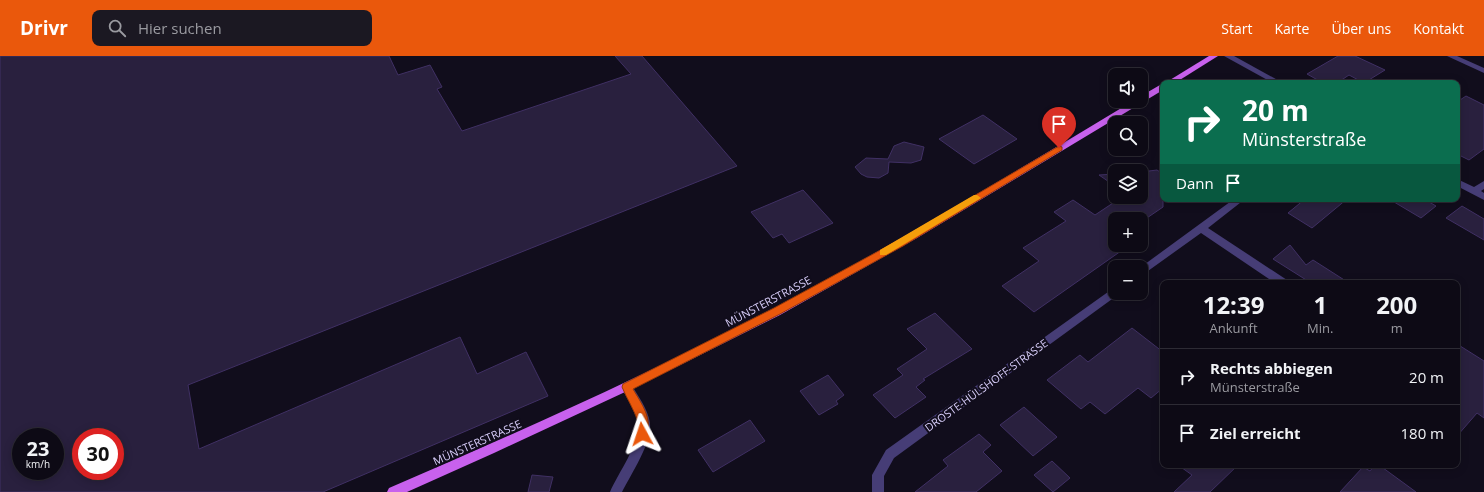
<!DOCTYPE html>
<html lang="de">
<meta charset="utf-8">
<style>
:root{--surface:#0d0a15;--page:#1b1822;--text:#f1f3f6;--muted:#9a9aa0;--line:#2d2b34;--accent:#ea580c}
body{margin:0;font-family:"Open Sans",sans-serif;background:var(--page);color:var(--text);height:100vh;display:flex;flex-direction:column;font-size:15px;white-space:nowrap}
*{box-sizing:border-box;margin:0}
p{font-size:13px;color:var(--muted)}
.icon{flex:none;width:22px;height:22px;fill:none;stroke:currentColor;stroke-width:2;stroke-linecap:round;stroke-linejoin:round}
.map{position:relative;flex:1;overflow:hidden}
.details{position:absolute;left:1160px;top:224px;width:300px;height:188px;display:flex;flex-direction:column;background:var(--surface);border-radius:8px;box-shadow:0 2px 10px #0003,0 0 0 1px var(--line)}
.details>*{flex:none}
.guide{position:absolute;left:1160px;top:24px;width:300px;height:122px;border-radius:8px;box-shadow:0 2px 10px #0003,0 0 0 1px var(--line);background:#0b6e4f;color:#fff;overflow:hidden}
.buttons{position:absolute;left:1108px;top:12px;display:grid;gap:8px}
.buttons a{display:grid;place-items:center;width:40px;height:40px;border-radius:8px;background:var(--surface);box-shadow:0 2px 10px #0003,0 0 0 1px var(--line);font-size:20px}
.speed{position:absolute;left:12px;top:372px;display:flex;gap:8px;font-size:20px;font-weight:700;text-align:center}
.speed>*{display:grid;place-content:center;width:52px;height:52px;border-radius:50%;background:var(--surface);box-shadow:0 2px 10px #0003,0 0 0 1px var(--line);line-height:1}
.speed small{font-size:10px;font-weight:400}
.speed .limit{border:6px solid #d22;background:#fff;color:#111}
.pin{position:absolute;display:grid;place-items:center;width:34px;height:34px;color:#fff;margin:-41px -17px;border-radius:50% 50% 50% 0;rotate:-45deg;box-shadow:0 0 4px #0007}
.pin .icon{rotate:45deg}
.me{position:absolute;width:44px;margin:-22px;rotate:355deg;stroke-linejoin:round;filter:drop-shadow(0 0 3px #0008)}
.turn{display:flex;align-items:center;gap:14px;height:84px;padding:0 16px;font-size:18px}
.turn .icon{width:52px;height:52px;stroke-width:2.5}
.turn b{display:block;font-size:28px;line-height:34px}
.then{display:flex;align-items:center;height:38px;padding:0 16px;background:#0003;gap:8px;font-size:15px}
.eta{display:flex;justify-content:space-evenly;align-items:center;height:68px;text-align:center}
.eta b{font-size:24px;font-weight:700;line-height:28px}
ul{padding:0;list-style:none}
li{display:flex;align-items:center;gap:12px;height:56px;padding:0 16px;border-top:1px solid var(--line)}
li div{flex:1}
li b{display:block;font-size:15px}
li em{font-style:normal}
header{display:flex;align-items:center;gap:24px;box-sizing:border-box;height:56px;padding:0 20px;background:var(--accent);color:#fff}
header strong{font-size:19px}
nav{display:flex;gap:22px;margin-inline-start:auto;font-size:14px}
.search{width:280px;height:36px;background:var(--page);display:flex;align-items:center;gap:10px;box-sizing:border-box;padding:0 14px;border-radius:8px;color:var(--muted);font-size:15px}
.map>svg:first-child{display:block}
.building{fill:#29203e;stroke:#403064;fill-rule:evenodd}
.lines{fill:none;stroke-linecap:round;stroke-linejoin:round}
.street{fill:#463d76;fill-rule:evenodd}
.primary{fill:#c861ed;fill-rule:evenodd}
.route{fill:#ea580c;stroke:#983908}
.slow{fill:#f59e0b}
.labels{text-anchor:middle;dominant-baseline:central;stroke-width:4;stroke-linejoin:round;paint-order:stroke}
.street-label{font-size:11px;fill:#d7cdf9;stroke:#110d1c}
</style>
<header>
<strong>Drivr</strong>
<div class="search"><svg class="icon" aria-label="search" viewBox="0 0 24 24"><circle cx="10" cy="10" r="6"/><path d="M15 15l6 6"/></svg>Hier suchen</div>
<nav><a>Start</a><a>Karte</a><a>Über uns</a><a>Kontakt</a></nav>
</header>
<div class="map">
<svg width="1484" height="436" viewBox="0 0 1484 436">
<rect width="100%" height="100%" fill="#110d1c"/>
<g class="building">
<path d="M0 0H389L398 19 430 9 442 31 437 33 462 75 631 18 615 0H642L737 110 188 329 199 393 460 281 477 318 526 296 548 340 323 436H0ZM21 381H55V415H21ZM81 381H115V415H81Z"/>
<polygon points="1338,0 1355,0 1385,14 1364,27 1349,19 1337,27 1323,27 1307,18"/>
<polygon points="1466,40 1484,49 1484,93 1469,104 1457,98 1457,46"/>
<polygon points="983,59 1017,83 974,108 939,83"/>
<polygon points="904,86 924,91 921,104 911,107 889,106 888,117 879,122 867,121 861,118 855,111 866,102 888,103 894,90"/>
<polygon points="1157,114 1163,118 1163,151 1141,166 1141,163 1115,163 1115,184 1110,188 1121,195 1034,256 1002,230 1039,205 1023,192 1066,165 1054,156 1073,144 1095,159 1122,141 1141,141 1141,116"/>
<polygon points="1115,118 1115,130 1099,119"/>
<polygon points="803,134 833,167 789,187 782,178 773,182 751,156"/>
<polygon points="1305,143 1347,143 1312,172 1288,157"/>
<polygon points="1389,143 1424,143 1436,150 1421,162"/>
<polygon points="1462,150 1484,163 1484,184 1446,162"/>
<polygon points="1290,189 1306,209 1313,204 1349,227 1311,227 1273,203"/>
<polygon points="935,257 972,293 923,323 925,324 916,331 926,341 895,362 873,339 903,319 897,313 927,293 907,273"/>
<polygon points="1132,272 1163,296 1163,332 1151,342 1138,332 1105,358 1090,346 1081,353 1047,324 1080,299 1088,306"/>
<polygon points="1457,288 1484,305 1484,362 1477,357 1457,380"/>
<polygon points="828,319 844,339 836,345 838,348 819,359 800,335"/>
<polygon points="1024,351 1057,381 1033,400 1000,369"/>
<polygon points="750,364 765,385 713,416 698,394"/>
<polygon points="979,378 991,389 983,396 1002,415 976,436 915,436 948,410 943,404"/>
<polygon points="1052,405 1070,422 1053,436 1034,419"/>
<polygon points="1178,409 1238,409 1210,436 1174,436 1192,419"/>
<polygon points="1375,409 1379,409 1416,436 1340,436 1363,411 1370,415"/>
<polygon points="532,419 553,421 549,436 528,436"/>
</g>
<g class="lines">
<g class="street">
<polygon points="1224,0 1234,0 1283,27 1273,27"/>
<polygon points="1447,0 1457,0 1484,12 1484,17"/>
<polygon points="1457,123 1474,131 1484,125 1484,133 1481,135 1484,137 1484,144 1457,130"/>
<polygon points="1234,143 1245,143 1208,172 1287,224 1288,227 1275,227 1201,177 1141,220 1141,211"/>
<polygon points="1115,231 1115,237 1119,238 894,402 884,420 884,436 872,436 872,419 886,394"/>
<path d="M627 326 631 328C638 340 648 353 650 367 652 387 631 418 622 436H610C618 417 640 388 638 368 637 354 627 343 621 331L623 328Z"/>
</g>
<g class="primary">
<polygon points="1209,0 1218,0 1175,27 1165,27"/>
<path d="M1160 29H1163V34L917 182 780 259 638 330 494 397 407 436H387L389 432C519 376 649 318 775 252 897 187 1015 116 1133 45H1141V40Z"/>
</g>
</g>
<path class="route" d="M1059 90 1062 91V94L903 190 780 258 633 333C641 347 654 364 646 381H639C636 376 640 371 638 366 634 353 627 343 622 331L623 328 774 252 897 185Z"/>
<polygon class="slow" points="974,139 977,139 981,142 886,199 880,199 880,194"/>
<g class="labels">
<g class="street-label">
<text transform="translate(768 245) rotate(-28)">MÜNSTERSTRASSE</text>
<text transform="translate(986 329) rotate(-36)">DROSTE-HÜLSHOFF-STRASSE</text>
<text transform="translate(477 386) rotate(-24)">MÜNSTERSTRASSE</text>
</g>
</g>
</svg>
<div class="buttons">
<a><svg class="icon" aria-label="sound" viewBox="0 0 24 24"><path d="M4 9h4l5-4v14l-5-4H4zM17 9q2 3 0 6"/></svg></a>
<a><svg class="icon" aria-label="search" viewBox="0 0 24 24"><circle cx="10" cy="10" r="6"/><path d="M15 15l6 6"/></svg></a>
<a><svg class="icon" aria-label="layers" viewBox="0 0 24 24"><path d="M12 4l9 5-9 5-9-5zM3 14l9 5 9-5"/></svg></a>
<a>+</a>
<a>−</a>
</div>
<div class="speed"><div>23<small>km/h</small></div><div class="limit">30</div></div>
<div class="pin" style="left:1059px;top:92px;background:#d93025"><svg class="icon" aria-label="arrive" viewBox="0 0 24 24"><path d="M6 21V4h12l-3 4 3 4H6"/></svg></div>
<svg class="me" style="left:642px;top:378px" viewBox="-20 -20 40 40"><path d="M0-17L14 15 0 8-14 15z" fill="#ea580c" stroke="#fff" stroke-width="4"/></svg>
<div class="guide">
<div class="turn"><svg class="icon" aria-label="right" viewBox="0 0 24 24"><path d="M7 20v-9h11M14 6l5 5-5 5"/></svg><div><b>20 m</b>Münsterstraße</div></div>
<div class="then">Dann<svg class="icon" aria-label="arrive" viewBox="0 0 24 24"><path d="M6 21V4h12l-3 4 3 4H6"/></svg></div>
</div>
<section class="details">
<div class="eta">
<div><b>12:39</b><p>Ankunft</p></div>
<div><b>1</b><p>Min.</p></div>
<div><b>200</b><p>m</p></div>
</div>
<ul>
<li><svg class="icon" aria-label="right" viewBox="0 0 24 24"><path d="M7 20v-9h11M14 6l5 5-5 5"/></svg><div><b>Rechts abbiegen</b><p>Münsterstraße</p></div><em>20 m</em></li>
<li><svg class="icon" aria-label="arrive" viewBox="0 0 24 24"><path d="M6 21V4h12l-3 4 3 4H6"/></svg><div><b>Ziel erreicht</b></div><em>180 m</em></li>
</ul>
</section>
</div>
